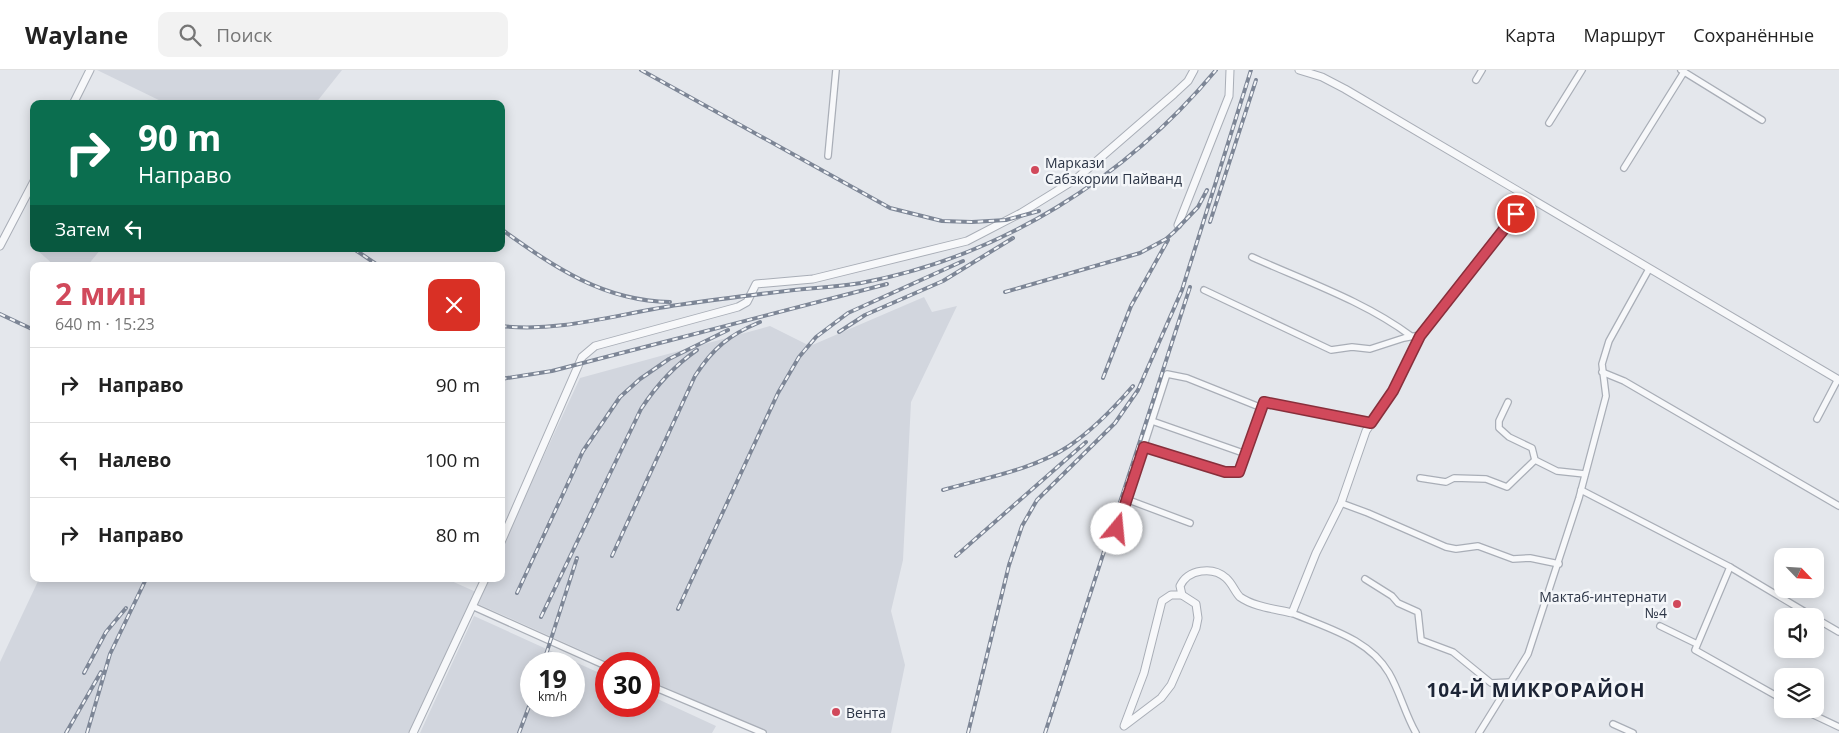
<!DOCTYPE html>
<html lang="ru">
<meta charset="utf-8">
<style>
:root{--surface:#fff;--page:#f2f2f2;--text:#222;--muted:#767676;--line:#e0e0e0;--accent:#d1495b}
body{margin:0;font-family:"Open Sans",sans-serif;background:var(--page);color:var(--text);height:100vh;display:flex;flex-direction:column;font-size:19px;white-space:nowrap}
*{box-sizing:border-box;margin:0}
p{font-size:16px;color:var(--muted)}
.icon{flex:none;width:28px;height:28px;fill:none;stroke:currentColor;stroke-width:2;stroke-linecap:round;stroke-linejoin:round}
.map{position:relative;flex:1;overflow:hidden}
.side{position:absolute;left:30px;top:192px;width:475px;height:320px;display:flex;flex-direction:column;background:var(--surface);border-radius:10px;box-shadow:0 2px 12px #0003}
.side>*{flex:none}
.hud{position:absolute;left:30px;top:30px;width:475px;height:152px;border-radius:10px;box-shadow:0 2px 12px #0003;background:#0b6e4f;color:#fff;overflow:hidden}
.needle{width:32px;rotate:115deg}
.fabs{position:absolute;left:1774px;top:478px;display:grid;gap:10px}
.fabs a{display:grid;place-items:center;width:50px;height:50px;border-radius:10px;background:var(--surface);box-shadow:0 2px 12px #0003;font-size:25px}
.speed{position:absolute;left:520px;top:582px;display:flex;gap:10px;font-size:25px;font-weight:700;text-align:center}
.speed>*{display:grid;place-content:center;width:65px;height:65px;border-radius:50%;background:var(--surface);box-shadow:0 2px 12px #0003;line-height:1}
.speed small{font-size:12px;font-weight:400}
.speed .limit{border:8px solid #d22;background:#fff;color:#111}
.pin{position:absolute;display:grid;place-items:center;width:42px;height:42px;color:#fff;margin:-21px;border:2px solid #fff;border-radius:50%;box-shadow:0 1px 5px #0007}
.me{position:absolute;width:55px;margin:-28px;rotate:17deg;stroke-linejoin:round;filter:drop-shadow(0 0 4px #0008)}
.turn{display:flex;align-items:center;gap:18px;height:105px;padding:0 25px;font-size:22px}
.turn .icon{width:65px;height:65px;stroke-width:2.5}
.turn b{display:block;font-size:35px;line-height:42px}
.then{display:flex;align-items:center;height:48px;padding:0 25px;background:#0003;gap:10px;font-size:19px}
.round{display:grid;place-items:center;flex:none;width:52px;height:52px;border-radius:10px;background:var(--page)}
.summary{display:flex;align-items:center;justify-content:space-between;height:85px;padding:0 25px}
h1{font-size:30px;font-weight:700;line-height:38px;color:var(--accent)}
ul{padding:0;list-style:none}
li{display:flex;align-items:center;gap:15px;height:75px;padding:0 25px;border-top:1px solid var(--line)}
li div{flex:1}
li b{display:block;font-size:19px}
li em{font-style:normal}
header{display:flex;align-items:center;gap:30px;box-sizing:border-box;height:70px;padding:0 25px;background:var(--surface);border-bottom:1px solid var(--line)}
header strong{font-size:24px}
nav{display:flex;gap:28px;margin-inline-start:auto;font-size:18px}
.search{width:350px;height:45px;background:var(--page);display:flex;align-items:center;gap:12px;box-sizing:border-box;padding:0 18px;border-radius:10px;color:var(--muted);font-size:19px}
.map>svg:first-child{display:block}
.built{fill:#d2d6de;fill-rule:evenodd}
.lines{fill:none;stroke-linecap:round;stroke-linejoin:round}
.minor-casing{stroke:#a9aeb7;stroke-width:8}
.tertiary-casing{stroke:#a9aeb7;stroke-width:9}
.minor{stroke:#f7f8fa;stroke-width:5.5}
.tertiary{stroke:#f7f8fa;stroke-width:7}
.rail-casing{stroke:#7d8696;stroke-width:4}
.rail{stroke:#f4f6f9;stroke-width:2;stroke-dasharray:5.5;stroke-linecap:butt}
.route-casing{stroke:#882f3b;stroke-width:12}
.route{stroke:#d1495b;stroke-width:9}
.poi-dot{fill:#d1495b;stroke:#f4f6f9;stroke-width:2}
.labels{text-anchor:middle;dominant-baseline:central;stroke-width:5;stroke-linejoin:round;paint-order:stroke}
.poi-label{font-size:14px;fill:#2b3445;stroke:#f4f6f9;text-anchor:start}
.district-label{font-size:19px;font-weight:bold;letter-spacing:1px;fill:#1d2536;stroke:#f4f6f9}
</style>
<header>
<strong>Waylane</strong>
<div class="search"><svg class="icon" aria-label="search" viewBox="0 0 24 24"><circle cx="10" cy="10" r="6"/><path d="M15 15l6 6"/></svg>Поиск</div>
<nav><a>Карта</a><a>Маршрут</a><a>Сохранённые</a></nav>
</header>
<div class="map">
<svg width="1839" height="663" viewBox="0 0 1839 663">
<rect width="100%" height="100%" fill="#e4e7ec"/>
<g class="built">
<polygon points="97,0 342,0 315,34 167,34"/>
<polygon points="36,179 101,179 87,196 55,196"/>
<polygon points="924,227 932,242 957,236 911,332 903,490 891,541 905,595 891,663 768,663 649,610 649,594 612,594 476,533 487,509 501,509 501,478 580,308 770,256 810,276"/>
<polygon points="39,509 447,509 476,522 409,663 0,663 0,592"/>
<path d="M474 546 606 606V636H649V625L716 656 712 663H420ZM531 594H574V636H531Z"/>
</g>
<g class="lines">
<g class="minor-casing">
<g id="minor">
<polyline points="1681,0 1762,50"/>
<polyline points="1476,10 1482,0"/>
<polyline points="1549,53 1582,0"/>
<polyline points="828,86 836,0"/>
<polyline points="1624,98 1684,2"/>
<path d="M1252 187C1305 211 1364 231 1411 266"/>
<polyline points="1204,220 1331,280 1352,277 1370,279 1404,268 1420,265"/>
<polyline points="1602,302 1624,311 1839,436"/>
<polyline points="1508,332 1499,351 1499,358 1509,367 1532,378 1535,390 1557,401 1585,404"/>
<polyline points="1817,349 1838,309"/>
<polyline points="1152,351 1246,384"/>
<polyline points="1144,377 1225,402 1239,402 1265,332 1371,353"/>
<polyline points="1420,408 1446,412 1454,408 1486,409 1507,417 1535,390"/>
<polyline points="1581,420 1730,497 1812,546"/>
<polyline points="1126,429 1190,453"/>
<polyline points="1341,433 1368,443 1446,477 1456,479 1478,476 1513,489 1530,488 1559,494"/>
<polyline points="1112,474 1167,304 1187,308 1262,338"/>
<polyline points="1730,497 1695,580 1782,629"/>
<polyline points="1365,509 1392,526 1398,533 1418,542 1421,570 1453,582 1491,613 1510,612"/>
<polyline points="472,536 606,596"/>
<path d="M1292 543C1326 558 1368 568 1389 603 1400 622 1405 644 1416 663"/>
<polyline points="1815,548 1839,562"/>
<polyline points="1660,556 1697,574"/>
<polyline points="649,615 763,663"/>
<polyline points="1801,639 1839,657"/>
<polyline points="1613,654 1633,663"/>
<polyline points="1479,663 1528,584 1579,428 1606,326 1602,294 1609,271 1649,199"/>
</g>
</g>
<g class="tertiary-casing">
<g id="tertiary">
<polyline points="1299,0 1322,7 1345,19 1839,310"/>
<polyline points="73,34 90,0"/>
<polyline points="1178,155 1229,26 1230,0"/>
<polyline points="0,176 34,111"/>
<polyline points="501,472 582,287 595,276 738,237 747,232 756,214 813,209 967,171 1021,143 1076,109 1174,24 1188,11 1194,0"/>
<polygon points="1171,525 1182,525 1196,534 1198,548 1196,558 1171,615 1161,628 1124,656 1144,603 1162,531"/>
<path d="M1182 525 1180 516C1188 499 1213 496 1226 508 1232 513 1235 522 1240 527 1254 537 1276 539 1292 543L1316 483 1341 433 1366 361 1393 321 1420 265 1503 159 1529 129"/>
<polyline points="413,663 485,509"/>
</g>
</g>
<use href="#minor" class="minor"/>
<use href="#tertiary" class="tertiary"/>
<g class="rail-casing">
<g id="rail">
<polyline points="641,0 890,138 942,151 972,152 1006,150 1039,141"/>
<polyline points="1210,152 1256,10"/>
<path d="M501 159C554 197 603 231 670 232"/>
<polyline points="354,179 379,196"/>
<polyline points="1005,222 1140,183 1166,169 1174,162 1198,137 1207,120"/>
<polyline points="0,244 34,260"/>
<path d="M501 256C564 263 623 242 685 234 719 229 752 225 786 221 811 218 836 217 861 213 1000 187 1126 108 1216 0"/>
<polyline points="839,262 865,245 943,211 1013,168"/>
<polyline points="1103,308 1131,236 1168,170"/>
<polyline points="501,309 552,301 887,214"/>
<path d="M943 420C984 408 1033 400 1069 376 1094 359 1114 338 1133 316"/>
<path d="M612 486 695 306C713 278 729 265 760 252"/>
<polyline points="956,486 1086,372"/>
<polyline points="517,523 583,381 620,327 640,309 669,289 728,260"/>
<polyline points="678,539 778,323 799,287 816,267 848,243 963,191"/>
<path d="M541 547 641 339C656 316 674 296 697 280"/>
<polyline points="543,594 577,488"/>
<polyline points="84,603 106,562 126,538"/>
<polyline points="66,663 101,602"/>
<polyline points="87,663 110,584 146,509"/>
<polyline points="519,663 531,631"/>
<polyline points="968,663 1009,495 1022,456 1037,430 1115,353 1138,320 1182,220 1251,0"/>
<polyline points="1045,663 1190,217"/>
</g>
</g>
<use href="#rail" class="rail"/>
</g>
<g class="lines">
<g class="route-casing">
<polyline id="route" points="1117,459 1144,377 1225,402 1239,402 1264,332 1371,353 1393,321 1420,266 1516,144"/>
</g>
<use href="#route" class="route"/>
</g>
<g class="poi-dot">
<circle cx="1035" cy="100" r="5"/>
<circle cx="1677" cy="534" r="5"/>
<circle cx="836" cy="642" r="5"/>
</g>
<g class="labels">
<g class="poi-label">
<text x="1045" y="92">Маркази<tspan x="1045" dy="16">Сабзкории Пайванд</tspan></text>
<text x="1667" y="526" text-anchor="end">Мактаб-интернати<tspan x="1667" dy="16">№4</tspan></text>
<text x="846" y="642">Вента</text>
</g>
<g class="district-label">
<text x="1536" y="620">104-Й МИКРОРАЙОН</text>
</g>
</g>
</svg>
<div class="fabs">
<a><svg class="needle" viewBox="-14 -14 28 28"><path d="M0-13l5 13h-10z" fill="#e53935"/><path d="M0 13l5-13h-10z" fill="#767676"/></svg></a>
<a><svg class="icon" aria-label="sound" viewBox="0 0 24 24"><path d="M4 9h4l5-4v14l-5-4H4zM17 9q2 3 0 6"/></svg></a>
<a><svg class="icon" aria-label="layers" viewBox="0 0 24 24"><path d="M12 4l9 5-9 5-9-5zM3 14l9 5 9-5"/></svg></a>
</div>
<div class="speed"><div>19<small>km/h</small></div><div class="limit">30</div></div>
<div class="pin" style="left:1516px;top:144px;background:#d93025"><svg class="icon" aria-label="arrive" viewBox="0 0 24 24"><path d="M6 21V4h12l-3 4 3 4H6"/></svg></div>
<svg class="me" style="left:1117px;top:459px" viewBox="-20 -20 40 40"><circle r="19" fill="#fff"/><path d="M0-13L10 11 0 6-10 11z" fill="#d1495b"/></svg>
<div class="hud">
<div class="turn"><svg class="icon" aria-label="right" viewBox="0 0 24 24"><path d="M7 20v-9h11M14 6l5 5-5 5"/></svg><div><b>90 m</b>Направо</div></div>
<div class="then">Затем<svg class="icon" aria-label="left" viewBox="0 0 24 24"><path d="M17 20v-9H6M10 6l-5 5 5 5"/></svg></div>
</div>
<section class="side">
<div class="summary"><div><h1>2 мин</h1><p>640 m · 15:23</p></div><a class="round" style="background:#d93025;color:#fff"><svg class="icon" aria-label="close" viewBox="0 0 24 24"><path d="M6 6l12 12M18 6L6 18"/></svg></a></div>
<ul>
<li><svg class="icon" aria-label="right" viewBox="0 0 24 24"><path d="M7 20v-9h11M14 6l5 5-5 5"/></svg><div><b>Направо</b></div><em>90 m</em></li>
<li><svg class="icon" aria-label="left" viewBox="0 0 24 24"><path d="M17 20v-9H6M10 6l-5 5 5 5"/></svg><div><b>Налево</b></div><em>100 m</em></li>
<li><svg class="icon" aria-label="right" viewBox="0 0 24 24"><path d="M7 20v-9h11M14 6l5 5-5 5"/></svg><div><b>Направо</b></div><em>80 m</em></li>
</ul>
</section>
</div>
